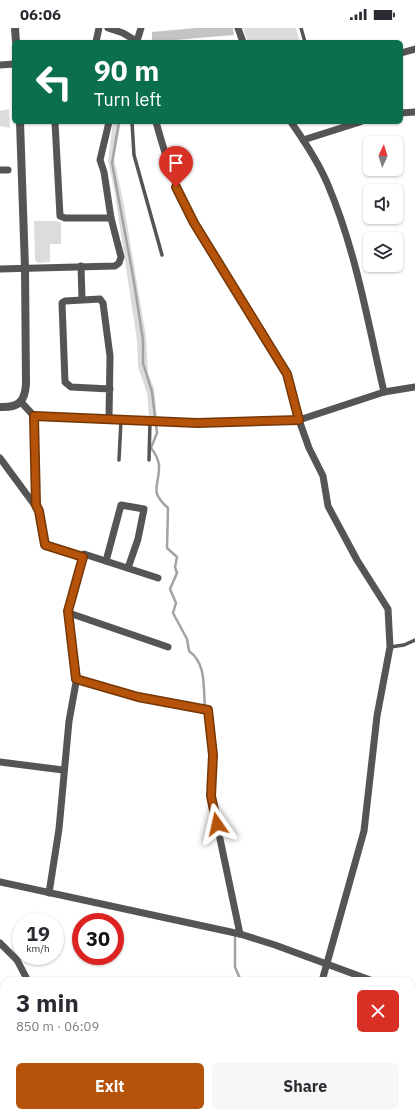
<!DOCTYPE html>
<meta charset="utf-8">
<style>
:root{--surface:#fff;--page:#f7f7f7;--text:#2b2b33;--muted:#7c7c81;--accent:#b45309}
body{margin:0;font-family:"IBM Plex Sans",sans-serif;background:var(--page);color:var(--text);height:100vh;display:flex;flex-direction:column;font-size:15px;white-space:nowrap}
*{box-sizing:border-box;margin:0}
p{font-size:13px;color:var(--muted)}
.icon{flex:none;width:22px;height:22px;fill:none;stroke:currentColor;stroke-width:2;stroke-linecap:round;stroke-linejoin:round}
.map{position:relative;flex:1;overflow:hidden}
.drawer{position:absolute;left:0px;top:949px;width:415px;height:140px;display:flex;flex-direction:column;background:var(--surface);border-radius:12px 12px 0 0;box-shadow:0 1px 3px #0004}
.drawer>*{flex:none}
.banner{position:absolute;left:12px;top:12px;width:391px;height:84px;border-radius:6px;box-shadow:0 1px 3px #0004;background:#0b6e4f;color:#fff;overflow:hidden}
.needle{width:26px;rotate:4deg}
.controls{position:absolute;left:363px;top:108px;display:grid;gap:8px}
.controls a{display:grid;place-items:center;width:40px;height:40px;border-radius:6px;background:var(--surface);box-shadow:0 1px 3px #0004;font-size:20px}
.speed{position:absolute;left:12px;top:885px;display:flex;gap:8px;font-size:20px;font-weight:700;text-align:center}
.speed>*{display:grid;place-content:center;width:52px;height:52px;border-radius:50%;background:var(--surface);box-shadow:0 1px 3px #0004;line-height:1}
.speed small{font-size:10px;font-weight:400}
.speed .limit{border:6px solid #d22;background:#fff;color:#111}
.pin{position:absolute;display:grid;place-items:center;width:34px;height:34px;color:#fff;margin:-41px -17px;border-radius:50% 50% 50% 0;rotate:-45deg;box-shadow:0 0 4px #0007}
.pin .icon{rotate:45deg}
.me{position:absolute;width:44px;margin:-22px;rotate:349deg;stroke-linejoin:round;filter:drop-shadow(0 0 3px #0008)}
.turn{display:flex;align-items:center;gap:14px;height:84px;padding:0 16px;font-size:18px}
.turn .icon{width:52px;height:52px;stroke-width:2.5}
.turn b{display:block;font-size:28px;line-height:34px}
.round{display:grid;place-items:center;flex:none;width:42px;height:42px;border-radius:6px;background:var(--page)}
.overview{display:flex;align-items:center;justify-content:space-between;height:68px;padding:0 16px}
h1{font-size:24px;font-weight:700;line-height:30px}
.primary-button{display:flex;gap:8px;margin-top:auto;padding:8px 16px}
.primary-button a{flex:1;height:46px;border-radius:6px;background:var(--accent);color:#fff;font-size:16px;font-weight:700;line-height:46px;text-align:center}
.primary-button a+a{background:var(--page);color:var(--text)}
.status{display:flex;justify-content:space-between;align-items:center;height:28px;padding:0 20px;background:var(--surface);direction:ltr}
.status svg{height:11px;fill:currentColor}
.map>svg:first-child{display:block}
.green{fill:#dcdcdc}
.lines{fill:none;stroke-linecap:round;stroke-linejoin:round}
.stream{stroke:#a3a3a3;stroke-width:2.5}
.building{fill:#c4c4c4}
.service{stroke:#555;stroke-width:3.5}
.minor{stroke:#555;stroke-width:7}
.tertiary{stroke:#555;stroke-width:8}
.route-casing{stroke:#753606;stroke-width:10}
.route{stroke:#b45309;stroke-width:7}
</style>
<div class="status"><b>06:06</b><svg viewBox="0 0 49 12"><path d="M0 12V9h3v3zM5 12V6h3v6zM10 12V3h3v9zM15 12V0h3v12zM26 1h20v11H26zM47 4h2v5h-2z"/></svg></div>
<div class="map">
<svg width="415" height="1089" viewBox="0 0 415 1089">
<rect width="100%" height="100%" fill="#fff"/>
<g class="green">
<polygon points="243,0 296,0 300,14 248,14"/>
<polygon points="9,81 10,100 0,98 0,83"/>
<polygon points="113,94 121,94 114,131 123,172 141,279 146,308 148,345 154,360 157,390 149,389 147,365 138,339 137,313 115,166 108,133"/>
<polygon points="34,193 56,193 61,195 61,216 50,216 50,234 38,235 35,232"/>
</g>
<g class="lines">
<g class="stream">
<path d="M119 94 112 135 133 248 143 312V335L152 364 157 405 151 420C155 425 158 430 159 437 160 459 148 462 168 480L167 520 177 529 175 539 177 545 170 561 176 575 173 585 187 611 189 623C207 636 203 660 205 680"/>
<polyline points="235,906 235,939 241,953"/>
<polyline points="266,1089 266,1085"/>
</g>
</g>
<polygon class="building" points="196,0 233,0 234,7 152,14 152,4"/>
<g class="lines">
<g class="service">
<polyline points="301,0 305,14"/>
<polyline points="132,94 134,127 162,227"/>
<polyline points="119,432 121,392"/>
<polyline points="149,432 150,393"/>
<polyline points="390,619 404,617 415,612"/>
<polyline points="233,1085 256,1089"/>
</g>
<g class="minor">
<polyline points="108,0 123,5 138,14"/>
<polyline points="238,0 243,14"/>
<polyline points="137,13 141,0"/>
<polyline points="96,14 99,0"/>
<polyline points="401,25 415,21"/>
<polyline points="0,37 14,36"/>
<polyline points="401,85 415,84"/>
<polyline points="55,94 60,188 65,190 111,190"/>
<path d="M156 94C166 130 176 161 194 195L287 346 299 392 384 364 415 359"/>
<path d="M291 94C305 114 319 135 328 157 356 223 368 295 384 364"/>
<polyline points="303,112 360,94"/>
<polyline points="0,142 8,142"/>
<polyline points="81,238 82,271"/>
<polyline points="0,241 115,238 119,235 121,229 111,190 104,144 100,132 109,94"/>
<polyline points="21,374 34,388 197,395 299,392 309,420 323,448 328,478 357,532 388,581 390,619 377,688 364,803 322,953"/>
<polyline points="34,388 36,477"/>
<polyline points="109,391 110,328 103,275 100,271 65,273 62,275 65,354 71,359 110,361"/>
<polyline points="0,430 39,483 45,517 83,529 68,583 77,649 69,693 59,801 49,865"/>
<polyline points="83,529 84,526 158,550"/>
<polyline points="106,533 121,477 144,481 138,511 128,540"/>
<polyline points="69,585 168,619"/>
<polyline points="76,651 138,669 208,682 213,727 211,768 240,906"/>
<polyline points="0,734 63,742"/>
<polyline points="0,854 240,906 275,917 373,953"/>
<polyline points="0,915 17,932 28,953"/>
<polyline points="411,966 415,968"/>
<polyline points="411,1014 415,1015"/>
<polyline points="300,1085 301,1089"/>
<polyline points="73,1089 73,1085"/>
</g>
<g class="tertiary">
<polyline points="15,0 16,14"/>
<path d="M0 379C19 380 25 373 26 356L25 240 20 94"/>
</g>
</g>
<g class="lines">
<g class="route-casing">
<polyline id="route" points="176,159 194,195 287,346 299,392 197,395 34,388 36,477 39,483 45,517 83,529 68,583 76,651 138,669 208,682 213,727 211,768 217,796"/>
</g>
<use href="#route" class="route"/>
</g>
</svg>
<div class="controls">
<a><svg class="needle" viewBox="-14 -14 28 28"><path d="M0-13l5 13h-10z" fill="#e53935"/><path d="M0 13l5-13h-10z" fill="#7c7c81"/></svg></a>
<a><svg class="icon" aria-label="sound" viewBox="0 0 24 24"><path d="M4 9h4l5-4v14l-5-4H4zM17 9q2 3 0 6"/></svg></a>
<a><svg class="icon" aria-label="layers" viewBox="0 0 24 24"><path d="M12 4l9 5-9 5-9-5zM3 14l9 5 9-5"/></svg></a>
</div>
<div class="speed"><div>19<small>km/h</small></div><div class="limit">30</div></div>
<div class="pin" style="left:176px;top:159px;background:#d93025"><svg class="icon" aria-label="arrive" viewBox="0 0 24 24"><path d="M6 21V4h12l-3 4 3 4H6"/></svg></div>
<svg class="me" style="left:217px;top:796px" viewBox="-20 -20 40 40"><path d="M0-17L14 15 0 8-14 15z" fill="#b45309" stroke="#fff" stroke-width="4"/></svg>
<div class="banner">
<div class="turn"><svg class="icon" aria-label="left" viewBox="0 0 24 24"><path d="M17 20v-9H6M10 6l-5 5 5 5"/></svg><div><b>90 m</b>Turn left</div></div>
</div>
<section class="drawer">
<div class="overview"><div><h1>3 min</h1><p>850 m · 06:09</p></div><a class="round" style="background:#d93025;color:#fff"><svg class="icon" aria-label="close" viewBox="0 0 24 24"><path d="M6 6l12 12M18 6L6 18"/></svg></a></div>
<div class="primary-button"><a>Exit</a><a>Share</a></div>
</section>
</div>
